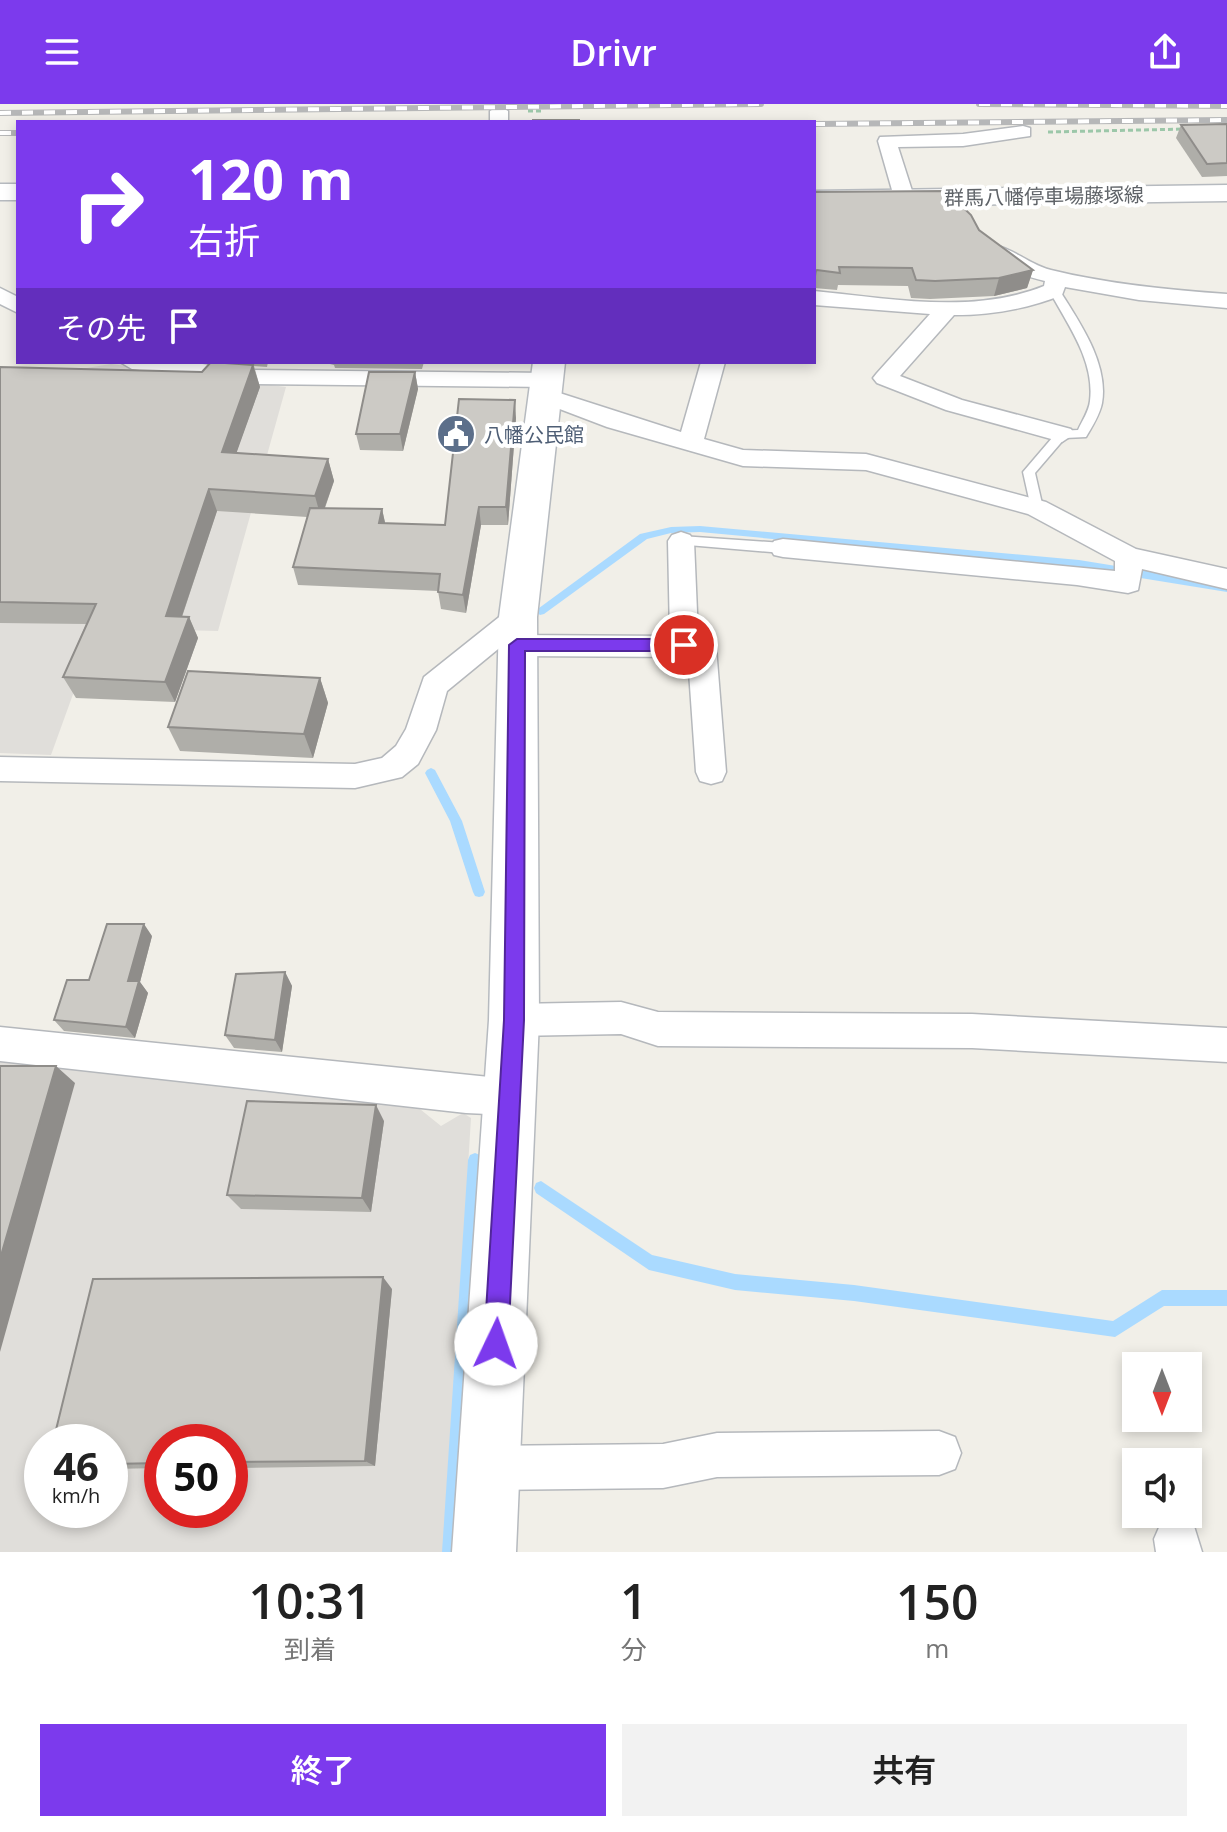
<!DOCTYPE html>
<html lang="ja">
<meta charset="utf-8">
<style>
:root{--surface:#fff;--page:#f2f2f2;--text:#222;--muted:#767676;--accent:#7c3aed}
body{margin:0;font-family:"Open Sans","Noto Sans JP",sans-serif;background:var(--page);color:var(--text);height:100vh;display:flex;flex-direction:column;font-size:30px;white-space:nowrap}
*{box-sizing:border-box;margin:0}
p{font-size:26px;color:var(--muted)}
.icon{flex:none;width:44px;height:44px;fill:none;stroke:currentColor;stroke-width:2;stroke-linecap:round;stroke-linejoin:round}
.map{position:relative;height:1448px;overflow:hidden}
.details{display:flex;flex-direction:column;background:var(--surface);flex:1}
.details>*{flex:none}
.top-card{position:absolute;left:16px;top:16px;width:800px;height:244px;border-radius:0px;box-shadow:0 4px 12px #0003;background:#7c3aed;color:#fff;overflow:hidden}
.needle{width:52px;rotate:180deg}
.tools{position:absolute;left:1122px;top:1248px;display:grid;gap:16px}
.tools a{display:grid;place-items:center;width:80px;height:80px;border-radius:0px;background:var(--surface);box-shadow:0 4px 12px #0003;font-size:40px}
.speed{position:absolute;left:24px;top:1320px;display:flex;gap:16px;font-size:40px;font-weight:700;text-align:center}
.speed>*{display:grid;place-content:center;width:104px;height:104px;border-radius:50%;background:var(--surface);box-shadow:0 4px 12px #0003;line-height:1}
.speed small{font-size:20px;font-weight:400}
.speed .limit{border:12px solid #d22;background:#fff;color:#111}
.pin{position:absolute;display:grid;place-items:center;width:68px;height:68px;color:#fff;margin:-34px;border:4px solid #fff;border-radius:50%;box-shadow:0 2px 8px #0007}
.me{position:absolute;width:88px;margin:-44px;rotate:3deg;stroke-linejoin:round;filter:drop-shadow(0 0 6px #0008)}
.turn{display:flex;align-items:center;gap:28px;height:168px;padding:0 40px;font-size:36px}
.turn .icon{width:104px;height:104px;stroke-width:2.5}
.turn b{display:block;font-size:56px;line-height:68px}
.then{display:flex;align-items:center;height:76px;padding:0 40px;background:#0003;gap:16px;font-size:30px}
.eta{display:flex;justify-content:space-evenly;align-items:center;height:136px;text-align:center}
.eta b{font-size:48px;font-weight:600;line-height:56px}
.cta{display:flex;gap:16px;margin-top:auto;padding:16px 40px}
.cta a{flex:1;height:92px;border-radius:0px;background:var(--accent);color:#fff;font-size:32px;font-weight:600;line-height:92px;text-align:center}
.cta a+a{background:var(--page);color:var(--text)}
header{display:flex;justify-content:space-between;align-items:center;height:104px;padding:0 40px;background:var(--accent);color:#fff;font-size:36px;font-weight:600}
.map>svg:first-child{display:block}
.industrial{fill:#e0deda;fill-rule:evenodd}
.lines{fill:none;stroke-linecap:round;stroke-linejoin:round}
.stream{fill:#aadaff;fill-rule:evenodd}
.lane-casing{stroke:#b5b8bc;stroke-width:3}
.street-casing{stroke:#b5b8bc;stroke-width:3}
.secondary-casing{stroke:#b6babf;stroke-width:3}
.path{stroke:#9cc7a9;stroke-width:3;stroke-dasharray:5 3;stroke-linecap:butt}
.lane{fill:#fff;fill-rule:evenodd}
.street{fill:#fff;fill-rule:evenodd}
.secondary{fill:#fff;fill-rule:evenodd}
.rail-casing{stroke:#b6b7b8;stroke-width:6}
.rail{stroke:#fff;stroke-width:4;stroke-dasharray:11;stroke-linecap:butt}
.wall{fill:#afaea9}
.shaded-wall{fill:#8f8d8a}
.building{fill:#cccac5;stroke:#8f8d8a;stroke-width:2}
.route{fill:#7c3aed;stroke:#51269a;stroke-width:2}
.labels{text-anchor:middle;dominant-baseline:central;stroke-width:8;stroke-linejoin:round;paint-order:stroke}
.far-street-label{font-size:20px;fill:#5f6368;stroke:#fff}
.far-service-label{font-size:20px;fill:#4e5e75;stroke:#fff;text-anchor:start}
</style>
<header><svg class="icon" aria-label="menu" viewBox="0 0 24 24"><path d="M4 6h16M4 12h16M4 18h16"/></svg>Drivr<svg class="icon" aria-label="share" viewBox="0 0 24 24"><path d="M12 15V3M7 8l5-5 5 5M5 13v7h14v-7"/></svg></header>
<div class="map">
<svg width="1227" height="1448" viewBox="0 0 1227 1448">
<rect width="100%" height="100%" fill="#f1efe8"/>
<g class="industrial">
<polygon points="111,260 286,283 218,527 97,524 51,651 0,649 0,278"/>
<path d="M0 952 405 993 441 1022 463 1009 471 1014 444 1448H0ZM42 1338H110V1406H42ZM162 1338H230V1406H162Z"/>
</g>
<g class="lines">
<g class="stream">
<polygon points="700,422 1079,456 1227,480 1227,488 1079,464 700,428 671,429 647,435 544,510 540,511 535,507 640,430 671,423"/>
<polygon points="431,664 435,666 462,717 485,788 483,792 479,793 475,792 473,788 450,717 425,669 427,666"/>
<polygon points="475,1049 480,1051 482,1056 460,1448 442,1448 468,1056 470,1051"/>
<polygon points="541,1077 652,1151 735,1170 854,1181 1113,1217 1162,1186 1227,1186 1227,1202 1164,1202 1115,1233 854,1197 735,1186 649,1166 536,1089 534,1084 536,1079"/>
</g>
<g class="lane-casing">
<g id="lane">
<path d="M1050 184H1058C1078 216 1109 259 1102 299 1100 310 1092 323 1086 333L1065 334 1035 369 1043 404 1037 408 1031 404 1023 368 1058 327 1078 326C1082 317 1089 307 1090 297 1095 256 1067 220 1049 186Z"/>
<polygon points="681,432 783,439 790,444 783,449 676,440 676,434"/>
</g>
</g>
<g class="street-casing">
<g id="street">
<polygon points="499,2 508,7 508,18 490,18 490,7"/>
<polygon points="1023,22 1030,24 1030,32 963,42 898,43 914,93 904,99 894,93 878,37 880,33 963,30"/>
<path d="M995 141C1015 146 1031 161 1051 166 1108 180 1168 186 1227 190V204L1139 196 1065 183 1062 191C1027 205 992 211 954 211L900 272 962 296 1071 325 1074 330 1062 338 946 306 877 279 873 274 877 269 930 210 814 201V187C889 194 972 211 1044 182L1045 177C1024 172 998 164 985 147L988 143Z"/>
<polygon points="0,184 18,193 18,209 0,200"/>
<polygon points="120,258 187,258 249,266 546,269 558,276 546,283 249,280 132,265"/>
<polygon points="701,258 725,258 704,335 743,346 866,350 1046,398 1136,445 1227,465 1227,485 1142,465 1138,486 1128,489 1077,481 783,453 774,451 770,444 774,437 783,435 1115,467 1115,457 1028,410 866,366 743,362 607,323 536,296 532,291 544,284 681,328"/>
<polygon points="681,428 690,431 694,437 698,532 712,536 716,543 726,668 722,677 711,680 700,677 696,668 688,553 517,552 507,548 503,541 447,587 436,626 418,660 402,673 355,684 0,677 0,653 355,660 382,654 396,642 406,625 424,573 508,506 518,503 528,506 532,513 514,531 670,532 668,437 672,431"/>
<polygon points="621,898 658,908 972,910 1227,924 1227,958 972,944 658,942 621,930 514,932 501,928 496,916 501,904 514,900"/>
<polygon points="0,923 509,975 522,980 528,993 522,1006 509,1011 466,1009 0,957"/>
<polygon points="939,1327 955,1333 961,1349 955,1365 939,1371 717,1373 663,1384 490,1386 474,1380 468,1364 474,1348 490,1342 663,1340 717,1329"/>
<polygon points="1177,1412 1193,1419 1202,1448 1156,1448 1154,1435 1161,1419"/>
</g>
</g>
<g class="secondary-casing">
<g id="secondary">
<rect x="0" y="80" width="18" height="16"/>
<polygon points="1227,81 1227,97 814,103 814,87"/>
<polygon points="533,258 565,258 537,513 539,916 516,1448 452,1448 489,916 499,513"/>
</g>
</g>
<g class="path">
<polyline points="528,7 543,7"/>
<polyline points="1048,28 1186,25"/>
</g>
<use href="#lane" class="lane"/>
<use href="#street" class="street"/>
<use href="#secondary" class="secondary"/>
<g class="rail-casing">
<g id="rail">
<polyline points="979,0 1227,2"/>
<polyline points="0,9 761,0"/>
<polyline points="814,20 1227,16"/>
<polyline points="0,29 18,29"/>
</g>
</g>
<use href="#rail" class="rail"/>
</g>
<g class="wall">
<polygon points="1227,20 1227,72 1202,73 1176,34 1181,21"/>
<polygon points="814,88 979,126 1033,166 1027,184 994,192 930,195 911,194 908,182 838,181 837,186 814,184"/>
<polygon points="235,258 268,258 267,263 254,262 260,283 236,349 328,355 334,377 325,404 382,405 385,419 445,421 516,314 508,421 481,421 466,509 441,505 438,487 298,481 293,463 307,413 217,407 182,513 189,513 198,534 175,598 76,594 63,573 86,520 0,519 0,263 202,268 236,259"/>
<polygon points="322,258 424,258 422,265 335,264 334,261"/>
<polygon points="415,268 418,285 403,347 360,346 356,330"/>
<polygon points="320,574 328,599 313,654 180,647 168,623"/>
<polygon points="152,832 140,878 148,889 135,934 64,927 54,916"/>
<polygon points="285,868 292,882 282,948 234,944 225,931"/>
<polygon points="384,1017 371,1108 241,1105 227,1091"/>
<polygon points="392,1185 375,1362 230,1364 230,1338 162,1338 162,1364 110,1365 110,1338"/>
</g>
<g class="shaded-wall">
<polygon points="817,166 814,184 814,168"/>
<polygon points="1033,166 1027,184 994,192 999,174"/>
<polygon points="253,261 260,283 229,370 222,348"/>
<polygon points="415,268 418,285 403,347 400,330"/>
<polygon points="515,296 516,314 508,421 506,403"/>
<polygon points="328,355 334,377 321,414 315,392"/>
<polygon points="209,385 217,407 175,533 166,512"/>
<polygon points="479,403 481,421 466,509 463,491"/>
<polygon points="382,405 386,423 379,419"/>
<polygon points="189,513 198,534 175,598 165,578"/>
<polygon points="320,574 328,599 313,654 304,630"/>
<polygon points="144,820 152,832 140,878 148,889 135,934 126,923 128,877"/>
<polygon points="285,868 292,882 282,948 275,936"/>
<polygon points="56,962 75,979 0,1248 0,1155"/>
<polygon points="376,1001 384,1017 371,1108 362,1094"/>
<polygon points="383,1173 392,1185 375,1362 365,1357"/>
</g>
<g class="building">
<rect x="533" y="16" width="46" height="2"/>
<polygon points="1227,20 1227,59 1207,60 1181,21"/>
<polygon points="946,87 971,111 979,126 1033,166 999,174 935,177 916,176 912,164 839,163 840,169 817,166 814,168 814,88"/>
<polygon points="211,258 253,261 222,348 328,355 315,392 209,385 166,512 189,513 165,578 63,573 96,500 0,498 0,263 202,268"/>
<polygon points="369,268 415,268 400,330 356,330"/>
<polygon points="459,295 515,296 506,403 479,403 463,491 438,488 440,470 293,463 310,404 382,405 379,419 445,421"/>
<polygon points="188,567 320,574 304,630 168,623"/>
<polygon points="107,820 144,820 128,877 139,877 126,923 54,916 67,876 89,876"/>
<polygon points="285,868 275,936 225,931 236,870"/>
<polygon points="0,962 56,962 0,1155"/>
<polygon points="247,997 376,1001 362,1094 227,1091"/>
<polygon points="383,1173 365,1357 230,1358 230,1338 162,1338 162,1359 110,1360 110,1338 53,1338 93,1175"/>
</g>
<polygon class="route" points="517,535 684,535 692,541 684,547 525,547 524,916 508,1240 505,1249 496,1252 488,1249 484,1240 504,916 509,541"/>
<defs>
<g id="civic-disc" transform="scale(2)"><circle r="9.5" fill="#5c6f8a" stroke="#fff"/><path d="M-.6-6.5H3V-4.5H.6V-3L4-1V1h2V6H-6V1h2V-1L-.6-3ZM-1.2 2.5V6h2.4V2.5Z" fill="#fff"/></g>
</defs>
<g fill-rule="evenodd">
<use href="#civic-disc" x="456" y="330"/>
</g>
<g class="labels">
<g class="far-street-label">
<text transform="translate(1044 92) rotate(-1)">群馬八幡停車場藤塚線</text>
</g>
<g class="far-service-label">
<text x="484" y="330">八幡公民館</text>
</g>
</g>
</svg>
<div class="tools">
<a><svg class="needle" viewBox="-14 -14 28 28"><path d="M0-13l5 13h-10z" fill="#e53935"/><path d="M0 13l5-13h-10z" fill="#767676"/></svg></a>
<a><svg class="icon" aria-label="sound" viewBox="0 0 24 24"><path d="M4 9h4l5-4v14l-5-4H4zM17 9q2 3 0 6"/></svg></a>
</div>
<div class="speed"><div>46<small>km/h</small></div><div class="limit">50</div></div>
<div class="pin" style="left:684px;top:541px;background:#d93025"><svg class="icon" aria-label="arrive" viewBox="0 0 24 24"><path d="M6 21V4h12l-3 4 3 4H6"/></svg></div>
<svg class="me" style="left:496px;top:1240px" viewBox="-20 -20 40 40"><circle r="19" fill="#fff"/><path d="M0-13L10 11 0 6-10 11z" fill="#7c3aed"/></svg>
<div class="top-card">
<div class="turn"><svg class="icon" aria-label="right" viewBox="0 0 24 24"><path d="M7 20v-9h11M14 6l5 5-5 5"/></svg><div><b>120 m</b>右折</div></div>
<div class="then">その先<svg class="icon" aria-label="arrive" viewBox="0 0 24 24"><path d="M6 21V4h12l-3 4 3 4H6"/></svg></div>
</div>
</div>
<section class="details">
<div class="eta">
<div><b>10:31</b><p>到着</p></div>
<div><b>1</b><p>分</p></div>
<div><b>150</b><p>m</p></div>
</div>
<div class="cta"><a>終了</a><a>共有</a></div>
</section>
